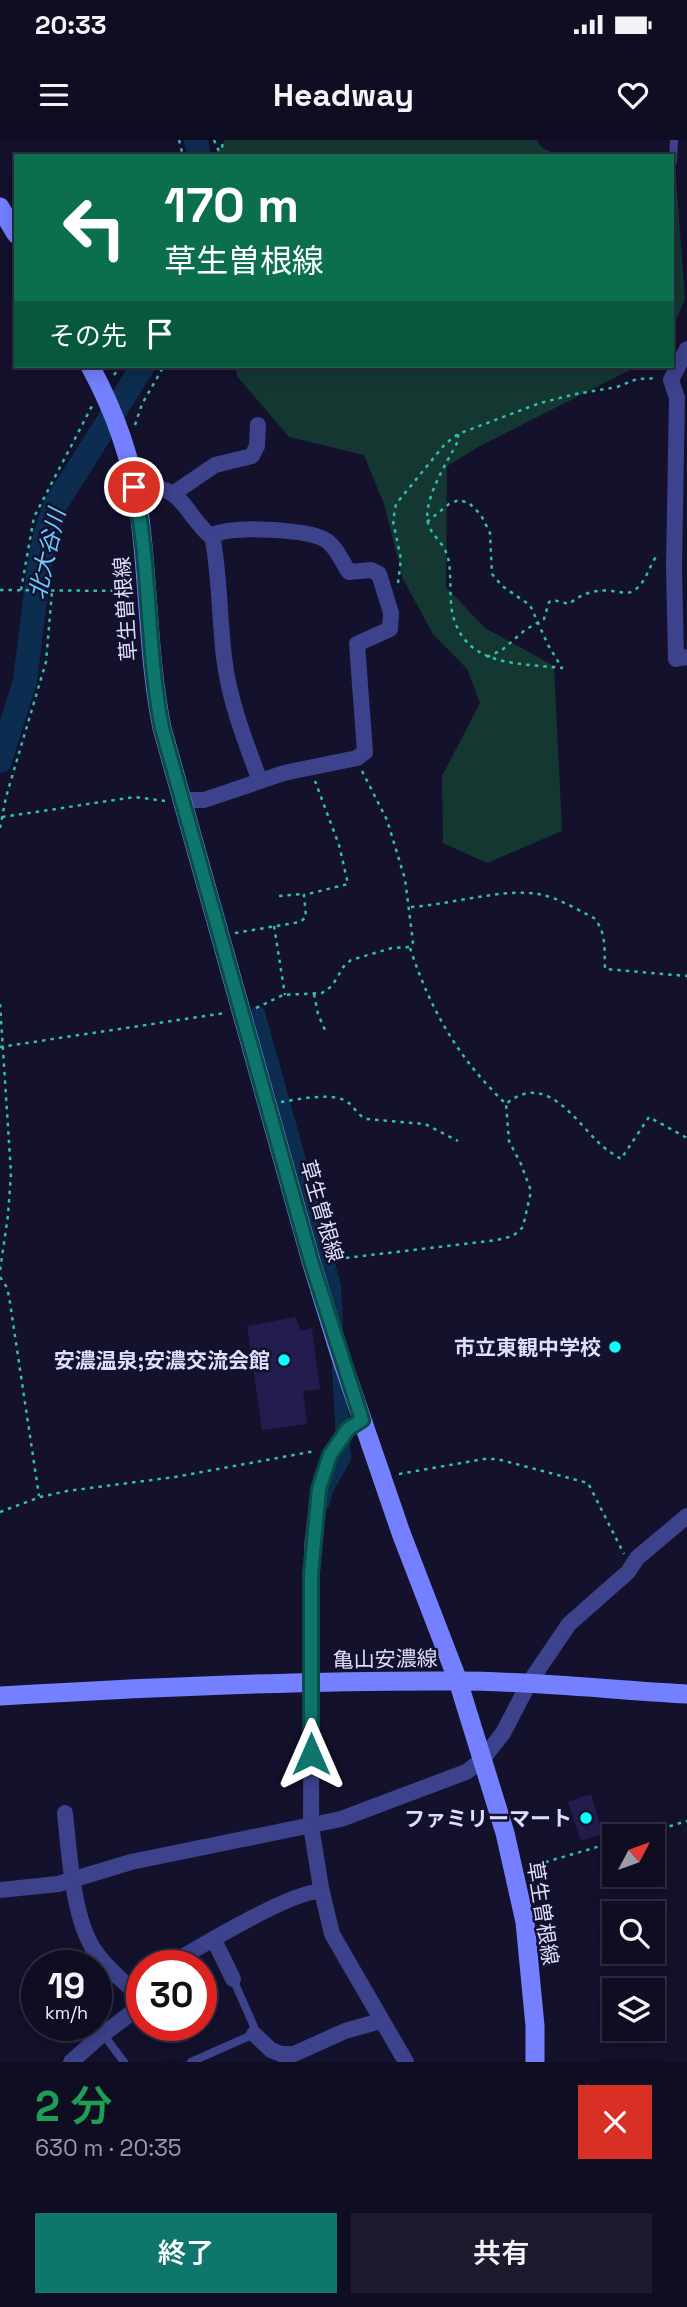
<!DOCTYPE html>
<html lang="ja">
<meta charset="utf-8">
<style>
:root{--surface:#0e0d21;--page:#1c1b2e;--text:#f1f3f6;--muted:#9b9ca5;--line:#2e2d3f;--accent:#0f766e}
body{margin:0;font-family:"Space Grotesk","Noto Sans JP",sans-serif;background:var(--page);color:var(--text);height:100vh;display:flex;flex-direction:column;font-size:26px;white-space:nowrap}
*{box-sizing:border-box;margin:0}
p{font-size:23px;color:var(--muted)}
.icon{flex:none;width:38px;height:38px;fill:none;stroke:currentColor;stroke-width:2;stroke-linecap:round;stroke-linejoin:round}
.map{position:relative;height:1922px;overflow:hidden}
.drawer{display:flex;flex-direction:column;background:var(--surface);flex:1}
.drawer>*{flex:none}
.top-card{position:absolute;left:14px;top:14px;width:660px;height:214px;border-radius:0px;box-shadow:0 4px 18px #0003,0 0 0 2px var(--line);background:#0b6e4f;color:#fff;overflow:hidden}
.needle{width:46px;rotate:49deg}
.tools{position:absolute;left:602px;top:1684px;display:grid;gap:14px}
.tools a{display:grid;place-items:center;width:63px;height:63px;border-radius:0px;background:var(--surface);box-shadow:0 4px 18px #0003,0 0 0 2px var(--line);font-size:35px}
.speed{position:absolute;left:21px;top:1810px;display:flex;gap:14px;font-size:35px;font-weight:700;text-align:center}
.speed>*{display:grid;place-content:center;width:91px;height:91px;border-radius:50%;background:var(--surface);box-shadow:0 4px 18px #0003,0 0 0 2px var(--line);line-height:1}
.speed small{font-size:18px;font-weight:400}
.speed .limit{border:10px solid #d22;background:#fff;color:#111}
.pin{position:absolute;display:grid;place-items:center;width:60px;height:60px;color:#fff;margin:-30px;border:4px solid #fff;border-radius:50%;box-shadow:0 2px 7px #0007}
.me{position:absolute;width:77px;margin:-38px;rotate:0deg;stroke-linejoin:round;filter:drop-shadow(0 0 5px #0008)}
.turn{display:flex;align-items:center;gap:24px;height:147px;padding:0 35px;font-size:32px}
.turn .icon{width:91px;height:91px;stroke-width:2.5}
.turn b{display:block;font-size:49px;line-height:60px}
.then{display:flex;align-items:center;height:66px;padding:0 35px;background:#0003;gap:14px;font-size:26px}
.round{display:grid;place-items:center;flex:none;width:74px;height:74px;border-radius:0px;background:var(--page)}
.headline{display:flex;align-items:center;justify-content:space-between;height:119px;padding:0 35px}
h1{font-size:42px;font-weight:600;line-height:52px;color:#1e9e55}
.cta{display:flex;gap:14px;margin-top:auto;padding:14px 35px}
.cta a{flex:1;height:80px;border-radius:0px;background:var(--accent);color:#fff;font-size:28px;font-weight:600;line-height:80px;text-align:center}
.cta a+a{background:var(--page);color:var(--text)}
.status{display:flex;justify-content:space-between;align-items:center;height:49px;padding:0 35px;background:var(--surface);direction:ltr}
.status svg{height:19px;fill:currentColor}
header{display:flex;justify-content:space-between;align-items:center;height:91px;padding:0 35px;background:var(--surface);font-size:32px;font-weight:600}
.map>svg:first-child{display:block}
.green{fill:#143732}
.lines{fill:none;stroke-linecap:round;stroke-linejoin:round}
.canal{stroke:#0d2d50;stroke-width:14}
.river{stroke:#0d2d50;stroke-width:24}
.building{fill:#221d4e}
.path{stroke:#30c0a7;stroke-width:2.5;stroke-dasharray:3.5 5;stroke-linecap:butt}
.service{stroke:#3c428b;stroke-width:8}
.minor{stroke:#3c428b;stroke-width:16}
.secondary{stroke:#7480ff;stroke-width:19}
.route-casing{stroke:#0a4d48;stroke-width:18}
.route{stroke:#0f766e;stroke-width:12}
.poi-dot{fill:#09fffc;stroke:#13112c;stroke-width:2.5}
.labels{text-anchor:middle;dominant-baseline:central;stroke-width:5;stroke-linejoin:round;paint-order:stroke}
.street-label{font-size:21px;fill:#ddf;stroke:#13112c}
.poi-label{font-size:21px;font-weight:bold;fill:#ddf;stroke:#13112c;text-anchor:end}
.water-label{font-size:23px;font-style:italic;fill:#6bcbff;stroke:#13112c}
</style>
<div class="status"><b>20:33</b><svg viewBox="0 0 49 12"><path d="M0 12V9h3v3zM5 12V6h3v6zM10 12V3h3v9zM15 12V0h3v12zM26 1h20v11H26zM47 4h2v5h-2z"/></svg></div>
<header><svg class="icon" aria-label="menu" viewBox="0 0 24 24"><path d="M4 6h16M4 12h16M4 18h16"/></svg>Headway<svg class="icon" aria-label="heart" viewBox="0 0 24 24"><path d="M12 20l-8-8c-3-5 5-10 8-4 3-6 11-1 8 4z"/></svg></header>
<div class="map">
<svg width="687" height="1922" viewBox="0 0 687 1922">
<rect width="100%" height="100%" fill="#13112c"/>
<g class="green">
<polygon points="225,0 537,0 541,7 560,16 214,16"/>
<polygon points="672,37 676,37 685,159 672,190"/>
<polygon points="236,226 638,226 480,306 447,326 446,447 485,488 554,526 562,691 487,723 443,703 442,636 480,563 467,529 433,494 403,439 384,364 364,315 289,297 237,236"/>
</g>
<g class="lines">
<g class="canal">
<polyline points="258,873 334,1146 336,1186"/>
<polyline points="323,1363 326,1350 344,1318 339,1227"/>
</g>
<g class="river">
<polyline points="196,0 199,16"/>
<polyline points="0,621 25,541 39,428 45,395 56,364 143,226"/>
</g>
</g>
<g class="building">
<polygon points="296,1177 301,1191 312,1188 320,1249 303,1251 307,1284 262,1290 247,1186"/>
<polygon points="591,1654 603,1694 581,1701 568,1662"/>
</g>
<g class="lines">
<g class="path">
<polyline points="179,0 183,16"/>
<polyline points="214,0 221,16"/>
<polyline points="221,16 223,0"/>
<polyline points="114,235 121,226"/>
<polyline points="135,285 142,264 164,226"/>
<path d="M427 382 449 364 459 360 469 363 481 375 490 393 492 434 502 446 530 465 548 505 562 528C518 523 463 527 452 471 449 454 452 435 448 418 445 404 433 397 429 386 420 363 448 321 458 301V294L540 263 576 254 617 247 637 239 657 238"/>
<polyline points="398,443 401,419 393,381 396,364 445,304 458,294"/>
<polyline points="0,450 129,451"/>
<polyline points="21,450 34,377 92,266"/>
<path d="M487 517 502 510 525 490 544 479 549 462 553 460 569 464C581 454 595 449 611 451 618 451 626 455 633 451 646 444 649 425 658 414"/>
<path d="M362 631 387 680 405 739 413 802 410 808C431 871 458 918 506 964 545 931 574 979 599 1003 605 1009 613 1014 621 1019L649 977 687 998"/>
<polyline points="2,677 135,657 165,661"/>
<polyline points="0,688 6,657 46,522 52,451"/>
<polyline points="279,756 303,754"/>
<path d="M411 767C448 765 502 748 538 754 557 757 576 769 594 778 607 793 604 810 605 829L687 836"/>
<polyline points="274,786 285,855"/>
<polyline points="235,793 300,782 306,777 304,755 348,744 339,705 315,641"/>
<polyline points="314,854 318,874 325,890"/>
<polyline points="0,864 11,1033 8,1075 0,1131"/>
<polyline points="256,868 283,855 322,853 332,846 344,826 351,820 392,808 410,807"/>
<polyline points="0,907 225,873"/>
<path d="M281 962C300 959 327 953 344 960 353 964 357 975 366 979L425 984 458 1001"/>
<polyline points="329,1120 497,1100 513,1096 523,1087 531,1051 521,1024 509,1001 506,964"/>
<polyline points="0,1137 6,1146 9,1156 39,1356"/>
<polyline points="399,1334 484,1319 497,1319 588,1343 624,1414"/>
<polyline points="0,1372 40,1357 67,1351 175,1337 315,1311"/>
<polyline points="637,1696 687,1681"/>
<polyline points="529,1727 614,1702"/>
</g>
<g class="service">
<polyline points="673,21 674,0"/>
<polyline points="103,1894 124,1922"/>
<polyline points="191,1922 254,1894 255,1889 233,1839"/>
</g>
<g class="minor">
<polyline points="687,209 671,240 677,258 674,427 676,519 687,517"/>
<path d="M133 347C184 344 179 366 209 395 218 394 227 390 236 390 254 388 313 390 327 401 337 408 342 422 349 432L371 430 379 434 391 473 390 489 357 504 365 612 357 618 284 633 204 660H183"/>
<polyline points="174,353 215,325 252,316 257,306 258,285"/>
<path d="M212 395C220 435 219 476 224 517 229 560 245 601 260 641"/>
<polyline points="362,1280 348,1288 330,1315 319,1349 312,1405 311,1686 321,1748 332,1794 406,1922"/>
<path d="M65 1673C69 1711 73 1781 95 1811 105 1826 127 1846 142 1857"/>
<polyline points="0,1750 58,1744 131,1722 341,1679 466,1632 481,1621 503,1593 529,1543 569,1484 628,1432 637,1418 687,1376"/>
<polyline points="214,1800 233,1839"/>
<path d="M169 1825C194 1810 298 1747 322 1752"/>
<polyline points="254,1894 271,1910 281,1914 294,1914 345,1891 377,1882 382,1882"/>
<polyline points="71,1922 98,1898 130,1874 142,1857"/>
</g>
<g class="secondary">
<polyline points="0,67 16,94"/>
<path d="M90 226C115 272 134 326 140 379 149 449 148 519 162 588L311 1121 340 1215 401 1393 458 1541 505 1693 525 1782 535 1886V1922"/>
<path d="M0 1556C152 1547 306 1540 458 1541 535 1541 611 1550 687 1554"/>
</g>
</g>
<g class="lines">
<g class="route-casing">
<path id="route" d="M134 347C151 426 146 508 162 588L311 1121 362 1280 348 1289 330 1315 319 1349 311 1434V1614"/>
</g>
<use href="#route" class="route"/>
</g>
<g class="poi-dot">
<circle cx="615" cy="1207" r="7"/>
<circle cx="284" cy="1220" r="7"/>
<circle cx="586" cy="1678" r="7"/>
</g>
<g class="labels">
<g class="street-label">
<text transform="translate(125 469) rotate(-94)">草生曽根線</text>
<text transform="translate(322 1071) rotate(74)">草生曽根線</text>
<text transform="translate(385 1519) rotate(-1)">亀山安濃線</text>
<text transform="translate(543 1773) rotate(81)">草生曽根線</text>
</g>
<g class="poi-label">
<text x="601" y="1207">市立東観中学校</text>
<text x="270" y="1220">安濃温泉;安濃交流会館</text>
<text x="572" y="1678">ファミリーマート</text>
</g>
<g class="water-label">
<text transform="translate(47 414) rotate(-77)">北大谷川</text>
</g>
</g>
</svg>
<div class="tools">
<a><svg class="needle" viewBox="-14 -14 28 28"><path d="M0-13l5 13h-10z" fill="#e53935"/><path d="M0 13l5-13h-10z" fill="#9b9ca5"/></svg></a>
<a><svg class="icon" aria-label="search" viewBox="0 0 24 24"><circle cx="10" cy="10" r="6"/><path d="M15 15l6 6"/></svg></a>
<a><svg class="icon" aria-label="layers" viewBox="0 0 24 24"><path d="M12 4l9 5-9 5-9-5zM3 14l9 5 9-5"/></svg></a>
</div>
<div class="speed"><div>19<small>km/h</small></div><div class="limit">30</div></div>
<div class="pin" style="left:134px;top:347px;background:#d93025"><svg class="icon" aria-label="arrive" viewBox="0 0 24 24"><path d="M6 21V4h12l-3 4 3 4H6"/></svg></div>
<svg class="me" style="left:311px;top:1614px" viewBox="-20 -20 40 40"><path d="M0-17L14 15 0 8-14 15z" fill="#0f766e" stroke="#fff" stroke-width="4"/></svg>
<div class="top-card">
<div class="turn"><svg class="icon" aria-label="left" viewBox="0 0 24 24"><path d="M17 20v-9H6M10 6l-5 5 5 5"/></svg><div><b>170 m</b>草生曽根線</div></div>
<div class="then">その先<svg class="icon" aria-label="arrive" viewBox="0 0 24 24"><path d="M6 21V4h12l-3 4 3 4H6"/></svg></div>
</div>
</div>
<section class="drawer">
<div class="headline"><div><h1>2 分</h1><p>630 m · 20:35</p></div><a class="round" style="background:#d93025;color:#fff"><svg class="icon" aria-label="close" viewBox="0 0 24 24"><path d="M6 6l12 12M18 6L6 18"/></svg></a></div>
<div class="cta"><a>終了</a><a>共有</a></div>
</section>
